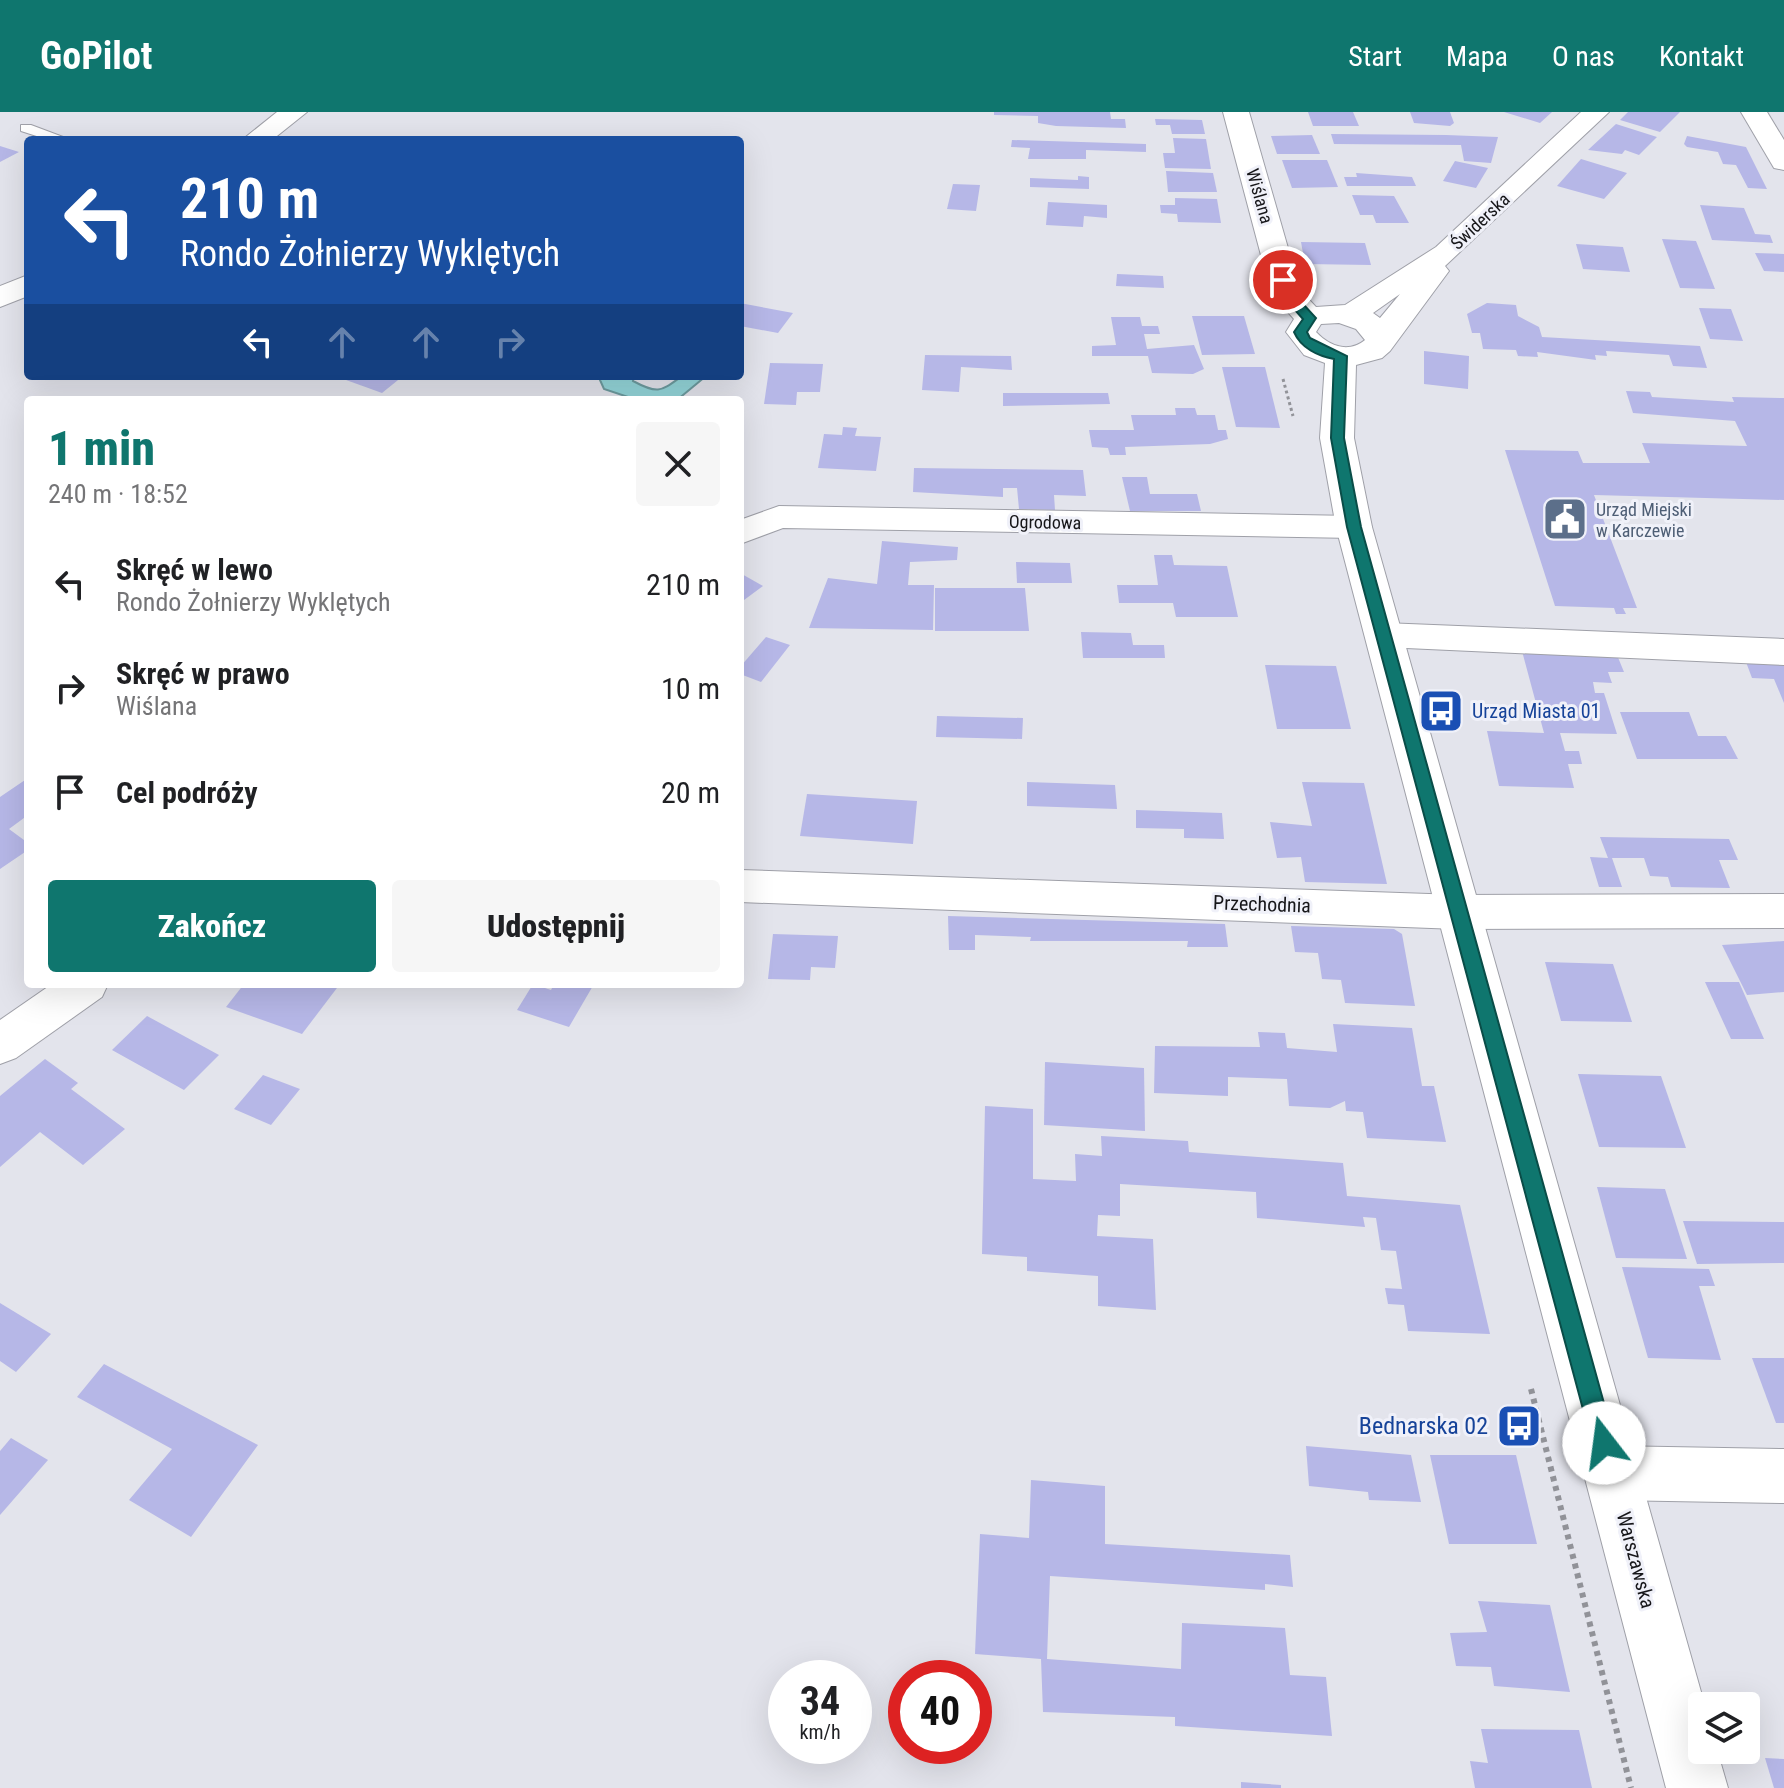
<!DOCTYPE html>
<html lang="pl">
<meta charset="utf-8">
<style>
:root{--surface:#fff;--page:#f6f6f6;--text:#202124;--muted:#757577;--accent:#0f766e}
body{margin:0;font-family:"Roboto Condensed",sans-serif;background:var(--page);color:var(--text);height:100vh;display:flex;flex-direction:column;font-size:30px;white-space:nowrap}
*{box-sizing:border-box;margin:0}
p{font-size:26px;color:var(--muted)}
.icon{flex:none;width:44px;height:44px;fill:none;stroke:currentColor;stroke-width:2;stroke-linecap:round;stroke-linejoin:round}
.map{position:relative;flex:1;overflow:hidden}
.side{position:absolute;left:24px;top:284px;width:720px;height:592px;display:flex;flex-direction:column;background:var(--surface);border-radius:8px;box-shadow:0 8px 32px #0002}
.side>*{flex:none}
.banner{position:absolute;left:24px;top:24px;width:720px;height:244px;border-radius:8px;box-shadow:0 8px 32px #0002;background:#1a4fa0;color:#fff;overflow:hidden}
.fabs{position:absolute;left:1688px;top:1580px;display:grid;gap:16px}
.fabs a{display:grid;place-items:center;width:72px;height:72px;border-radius:8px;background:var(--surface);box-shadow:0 8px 32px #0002;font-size:40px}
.speed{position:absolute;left:768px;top:1548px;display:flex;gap:16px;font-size:40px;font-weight:700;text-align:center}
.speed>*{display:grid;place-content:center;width:104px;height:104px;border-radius:50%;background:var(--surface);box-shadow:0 8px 32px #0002;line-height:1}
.speed small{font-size:20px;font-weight:400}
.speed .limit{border:12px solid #d22;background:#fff;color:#111}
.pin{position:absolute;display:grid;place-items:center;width:68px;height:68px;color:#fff;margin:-34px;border:4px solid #fff;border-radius:50%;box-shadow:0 2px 8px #0007}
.me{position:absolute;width:88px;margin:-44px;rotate:345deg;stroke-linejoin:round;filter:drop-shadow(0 0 6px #0008)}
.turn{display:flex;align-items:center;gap:28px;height:168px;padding:0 24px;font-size:36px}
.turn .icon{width:104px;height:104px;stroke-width:2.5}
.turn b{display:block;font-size:56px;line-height:68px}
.lanes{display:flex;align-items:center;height:76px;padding:0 24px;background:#0003;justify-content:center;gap:40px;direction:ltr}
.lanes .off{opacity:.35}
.round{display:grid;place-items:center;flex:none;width:84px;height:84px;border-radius:8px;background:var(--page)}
.head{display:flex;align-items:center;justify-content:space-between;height:136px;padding:0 24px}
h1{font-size:48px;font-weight:800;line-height:60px;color:var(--accent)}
.cta{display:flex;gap:16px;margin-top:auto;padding:16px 24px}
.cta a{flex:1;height:92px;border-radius:8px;background:var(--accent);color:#fff;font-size:32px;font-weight:800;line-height:92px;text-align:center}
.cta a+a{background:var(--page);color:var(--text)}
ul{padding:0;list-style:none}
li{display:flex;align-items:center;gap:24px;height:104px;padding:0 24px}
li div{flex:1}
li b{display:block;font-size:30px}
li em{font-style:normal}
header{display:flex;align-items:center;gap:48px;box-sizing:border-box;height:112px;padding:0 40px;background:var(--accent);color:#fff}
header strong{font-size:38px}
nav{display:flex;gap:44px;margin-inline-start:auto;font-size:28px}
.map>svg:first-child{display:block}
.water{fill:#94d6da;stroke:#6e9ca0;stroke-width:2}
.building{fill:#b6b7e7}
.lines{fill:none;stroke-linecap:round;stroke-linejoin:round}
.lane-casing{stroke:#9fa0a8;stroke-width:2}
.street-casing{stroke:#9fa0a8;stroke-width:2}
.secondary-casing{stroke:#9fa0a8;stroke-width:2}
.path-far1{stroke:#919298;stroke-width:3;stroke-dasharray:3 3;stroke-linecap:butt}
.path{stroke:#919298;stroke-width:6;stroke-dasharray:5 5;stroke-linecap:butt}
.lane{fill:#fff;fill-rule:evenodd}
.street{fill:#fff;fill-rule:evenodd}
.secondary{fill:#fff;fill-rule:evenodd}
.route{fill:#0f766e;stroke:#0a4d48;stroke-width:2}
.labels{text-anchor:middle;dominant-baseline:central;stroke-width:6;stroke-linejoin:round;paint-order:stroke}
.far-street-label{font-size:18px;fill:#161619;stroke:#f0f1f9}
.far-service-label{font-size:18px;fill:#4e5e75;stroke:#f0f1f9;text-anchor:start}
.transit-label{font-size:20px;fill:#164399;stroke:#f0f1f9;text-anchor:start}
.street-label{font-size:20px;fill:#161619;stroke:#f0f1f9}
.near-transit-label{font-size:24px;fill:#164399;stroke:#f0f1f9;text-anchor:end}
</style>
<header>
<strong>GoPilot</strong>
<nav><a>Start</a><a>Mapa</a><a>O nas</a><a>Kontakt</a></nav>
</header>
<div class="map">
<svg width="1784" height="1676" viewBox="0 0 1784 1676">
<rect width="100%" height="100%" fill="#e3e4ec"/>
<path class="water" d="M605 264H634L633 269C659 283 661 279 682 264H706L677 288H637L604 277 600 268Z"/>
<g class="building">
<polygon points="994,0 1110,0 1111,7 1125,7 1126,16 1056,14 1038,11 1038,4 994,3"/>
<polygon points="1308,0 1353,0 1359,14 1313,14"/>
<polygon points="1410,0 1450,0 1454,11 1450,14 1414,11"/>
<polygon points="1504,0 1552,0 1540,11"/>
<polygon points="1628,0 1680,0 1660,20 1620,8"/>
<polygon points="1155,7 1202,8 1205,22 1172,22 1170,13 1156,13"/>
<polygon points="1616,12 1657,25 1639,43 1625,38 1622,42 1588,38"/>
<polygon points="1331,22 1446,23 1498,25 1491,51 1464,49 1461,33 1334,32"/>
<polygon points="1312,23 1320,42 1277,42 1271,24"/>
<polygon points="1687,24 1746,35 1767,77 1748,76 1736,53 1723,52 1718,40 1687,35 1684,32"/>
<polygon points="1173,26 1206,27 1211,57 1165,56 1163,41 1175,41"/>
<polygon points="1012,28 1146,32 1146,40 1086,38 1086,47 1028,47 1030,36 1011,35"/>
<polygon points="0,34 19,40 0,50"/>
<polygon points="1581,47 1627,61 1604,87 1557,74"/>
<polygon points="1282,48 1327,48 1338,75 1292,76"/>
<polygon points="1455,49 1488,56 1476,76 1443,69"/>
<polygon points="1166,59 1213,61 1217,80 1168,80"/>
<polygon points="1356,61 1412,65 1416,74 1347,74 1344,65 1357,65"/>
<polygon points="1078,64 1089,65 1089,77 1030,75 1030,66 1078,68"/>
<polygon points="953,72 980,73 976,99 947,97"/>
<polygon points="1352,83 1394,84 1409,111 1376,111 1373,103 1360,103"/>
<polygon points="1175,86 1217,87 1221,111 1178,110 1177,102 1161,101 1160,93 1175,93"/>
<polygon points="1048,90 1107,93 1107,106 1084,104 1083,115 1046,113"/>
<polygon points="1700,93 1744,96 1755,122 1770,123 1773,131 1712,128"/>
<polygon points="1662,127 1696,129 1715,177 1680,176"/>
<polygon points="1301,130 1365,131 1371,153 1305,152"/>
<polygon points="1576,132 1623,135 1630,160 1583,157"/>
<polygon points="1755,141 1784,142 1784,160 1764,159"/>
<polygon points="1117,162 1163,164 1164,176 1116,174"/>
<polygon points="740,191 793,201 778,221 740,214"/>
<polygon points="1487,191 1516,193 1518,204 1539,215 1542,225 1700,234 1707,256 1673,254 1669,243 1606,239 1607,244 1595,243 1596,248 1537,240 1538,245 1518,244 1516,238 1483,237 1480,221 1472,221 1467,202"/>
<polygon points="1699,196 1731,197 1743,229 1710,227"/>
<polygon points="1192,204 1244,204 1255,242 1202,243"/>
<polygon points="1111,205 1140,205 1142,214 1158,214 1160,222 1144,222 1147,237 1194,233 1204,257 1193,262 1152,261 1148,244 1092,244 1092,234 1116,233"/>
<polygon points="1424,239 1469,244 1468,277 1424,272"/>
<polygon points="925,243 1011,244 1012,258 961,255 959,280 922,278"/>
<polygon points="770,251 823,252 820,280 797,280 796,293 764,292"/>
<polygon points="1222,255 1265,255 1280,316 1236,315"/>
<polygon points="335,264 403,264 382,281"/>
<polygon points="1626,279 1650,280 1652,285 1734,290 1732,285 1784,286 1784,388 1594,383 1637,496 1623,496 1626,502 1616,502 1614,496 1555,494 1505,338 1578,339 1583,351 1650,351 1642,331 1747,334 1735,309 1633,301"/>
<polygon points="1003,281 1108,281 1110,292 1003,294"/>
<polygon points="1175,296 1195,296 1197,303 1215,303 1218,318 1226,318 1228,327 1210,332 1125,335 1126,343 1110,343 1108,336 1092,335 1089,318 1134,318 1131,303 1176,303"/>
<polygon points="843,315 857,316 855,324 881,325 876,359 818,356 824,322 842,323"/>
<polygon points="914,356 1083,358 1086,384 1054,383 1055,398 1019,397 1017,376 1003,376 1003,385 913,380"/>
<polygon points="1122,365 1147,365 1150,382 1197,382 1201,399 1130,399"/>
<polygon points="882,429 958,435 957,448 910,450 908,473 934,473 933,518 809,516 828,466 877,472"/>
<polygon points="1154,443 1172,443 1174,453 1227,454 1238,505 1176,505 1173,491 1119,491 1117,473 1158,473"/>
<polygon points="1016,450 1070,451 1072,471 1017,471"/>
<polygon points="740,461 763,474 740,491"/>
<polygon points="935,476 1025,476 1029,519 935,519"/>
<polygon points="1081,520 1131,521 1133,533 1164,533 1165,546 1083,546"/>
<polygon points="766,525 790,533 761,570 740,562 740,555"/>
<polygon points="1522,539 1617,543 1624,560 1608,560 1612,571 1593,570 1595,581 1604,581 1617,622 1560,621 1565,639 1579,639 1582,652 1568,652 1574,676 1499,674 1487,619 1544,621"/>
<polygon points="1746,550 1784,552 1784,591 1774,567 1752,566"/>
<polygon points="1265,553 1336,554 1351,617 1277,617"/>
<polygon points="1620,600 1689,600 1698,624 1726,624 1738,647 1637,647"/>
<polygon points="937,604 1023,606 1022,627 936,625"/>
<polygon points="28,666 28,703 9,717 28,731 28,738 0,757 0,685"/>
<polygon points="1027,670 1115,673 1117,697 1027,694"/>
<polygon points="1302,670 1364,671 1387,772 1305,770 1301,745 1277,746 1270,710 1312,714"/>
<polygon points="807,682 917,689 913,732 800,724"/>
<polygon points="1136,698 1222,701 1224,727 1184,726 1184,717 1136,716"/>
<polygon points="1600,725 1729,727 1738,748 1719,748 1730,776 1671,775 1668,765 1650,764 1644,746 1612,746 1622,775 1599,775 1590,745 1608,746"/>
<polygon points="948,804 1225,812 1228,835 1187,835 1188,829 1030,829 1031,825 975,823 975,838 949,838"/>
<polygon points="1291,814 1394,817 1402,822 1415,894 1345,891 1341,868 1322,867 1318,841 1295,840"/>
<polygon points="773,822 838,824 835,856 811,855 810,868 768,867"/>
<polygon points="1784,829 1784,880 1747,883 1722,833"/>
<polygon points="1545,850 1613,852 1632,910 1561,909"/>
<polygon points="1705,870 1739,870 1764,927 1731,927"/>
<polygon points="244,872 340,872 302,922 226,895"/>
<polygon points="533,872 551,878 554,872 594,872 569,915 517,898"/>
<polygon points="147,904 219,943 184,978 112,938"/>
<polygon points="1333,912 1412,916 1422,974 1434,974 1446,1030 1367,1026 1363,1000 1346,999 1345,989 1330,996 1289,994 1287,967 1228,965 1228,984 1154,981 1155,934 1260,935 1258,920 1285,921 1287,936 1337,940"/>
<polygon points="45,947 78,971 71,977 125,1017 83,1053 40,1020 0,1055 0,984"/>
<polygon points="1045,950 1144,956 1145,1019 1044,1013"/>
<polygon points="1578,962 1661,964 1686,1036 1599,1035"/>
<polygon points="263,963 300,977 271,1013 234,997"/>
<polygon points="985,994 1033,997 1033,1067 1076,1069 1075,1042 1102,1044 1101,1024 1188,1029 1189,1040 1343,1051 1347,1084 1460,1093 1490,1222 1408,1219 1404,1193 1388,1192 1385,1176 1402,1177 1396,1139 1381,1138 1376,1106 1363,1105 1365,1115 1257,1106 1256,1080 1120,1072 1120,1104 1098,1103 1097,1124 1153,1127 1156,1198 1098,1194 1098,1164 1027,1159 1027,1145 982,1142"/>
<polygon points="1597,1075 1665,1077 1687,1147 1616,1146"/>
<polygon points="1683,1109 1784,1110 1784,1151 1697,1152"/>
<polygon points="1622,1155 1709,1157 1715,1174 1699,1174 1721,1248 1648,1246"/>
<polygon points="0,1191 51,1222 16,1260 0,1249"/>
<polygon points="1752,1246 1784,1246 1784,1311 1776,1311"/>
<polygon points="104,1252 258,1333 191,1425 129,1388 172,1337 77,1285"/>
<polygon points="11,1326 48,1348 0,1403 0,1339"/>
<polygon points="1306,1334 1411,1343 1421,1390 1369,1388 1368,1380 1309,1374"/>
<polygon points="1430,1343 1516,1343 1537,1432 1449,1432"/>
<polygon points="1031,1368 1105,1374 1105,1432 1290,1443 1293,1475 1265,1472 1265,1478 1050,1464 1047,1547 1181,1557 1182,1511 1285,1516 1290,1563 1326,1565 1332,1624 1175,1614 1175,1605 1043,1600 1041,1547 975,1542 980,1422 1029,1426"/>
<polygon points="1478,1489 1550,1493 1570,1580 1494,1574 1491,1555 1456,1554 1450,1521 1487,1520"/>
<polygon points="1481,1617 1579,1618 1592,1676 1475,1676 1470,1649 1488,1651"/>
<polygon points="1765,1646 1784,1647 1784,1676 1774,1676"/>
<polygon points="1241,1670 1281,1673 1281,1676 1241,1676"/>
</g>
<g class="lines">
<g class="lane-casing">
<polygon id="lane" points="21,13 31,13 71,28 49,28 21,19"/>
</g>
<g class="street-casing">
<g id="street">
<polygon points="277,0 307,0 272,28 242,28"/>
<polygon points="1741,0 1767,0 1784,28 1784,58 1774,56"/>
<polygon points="28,163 28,184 0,195 0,174"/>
<polygon points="779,394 1354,404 1366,407 1372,415 1366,423 1354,426 783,416 740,432 740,408"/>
<polygon points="1384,511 1784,527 1784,553 1384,535 1371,532 1365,523 1371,514"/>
<polygon points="740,758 1458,783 1784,782 1784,816 1458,817 740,790"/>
<polygon points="52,872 108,872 102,885 16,946 0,952 0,908"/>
<polygon points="1612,1334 1784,1337 1784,1391 1612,1388 1593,1380 1584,1361 1593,1342"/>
</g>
</g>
<g class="secondary-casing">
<path id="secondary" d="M1223 0H1249L1300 178 1316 195 1345 193 1436 135 1581 0H1609L1445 154 1449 159 1390 239 1382 246 1356 253 1354 326 1372 415 1705 1594 1702 1638H1717L1728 1676H1666L1336 415 1320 326 1325 251 1304 243 1286 220 1294 207 1271 181ZM1400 182 1380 206 1373 201ZM1339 211 1356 217 1365 228C1349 241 1330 235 1316 220L1321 212Z"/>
</g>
<polyline class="path-far1" points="1283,267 1293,304"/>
<polyline class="path" points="1531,1277 1631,1676"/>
<use href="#lane" class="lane"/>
<use href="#street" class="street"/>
<use href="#secondary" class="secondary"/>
</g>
<path class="route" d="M1283 165 1289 168 1292 180 1316 206 1307 220 1310 226 1347 244 1344 326 1361 415 1615 1331 1612 1339 1604 1342 1596 1339 1592 1331 1347 415 1331 326 1334 247C1318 244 1301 236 1294 220L1303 207 1280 181 1277 168Z"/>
<defs>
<g id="civic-square" transform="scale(2.3)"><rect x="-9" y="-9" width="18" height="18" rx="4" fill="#5c6f8a" stroke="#f0f1f9"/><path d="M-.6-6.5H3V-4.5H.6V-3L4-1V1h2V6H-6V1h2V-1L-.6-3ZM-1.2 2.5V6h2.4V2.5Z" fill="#fff"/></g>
<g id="bus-square" transform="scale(2.3)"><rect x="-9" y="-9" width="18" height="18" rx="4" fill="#1a4fb4" stroke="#f0f1f9"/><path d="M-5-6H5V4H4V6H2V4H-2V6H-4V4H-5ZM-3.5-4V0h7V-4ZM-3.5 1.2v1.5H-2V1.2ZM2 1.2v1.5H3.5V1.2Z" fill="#fff"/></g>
</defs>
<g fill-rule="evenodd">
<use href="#civic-square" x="1565" y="407"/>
<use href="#bus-square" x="1441" y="599"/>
<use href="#bus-square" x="1519" y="1314"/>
</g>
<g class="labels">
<g class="far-street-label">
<text transform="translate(1260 84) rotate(74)">Wiślana</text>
<text transform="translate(1480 109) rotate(-43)">Świderska</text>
<text transform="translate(1045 410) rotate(1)">Ogrodowa</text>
</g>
<g class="far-service-label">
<text x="1596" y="397">Urząd Miejski<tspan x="1596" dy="21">w Karczewie</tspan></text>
</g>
<g class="transit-label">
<text x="1472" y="599">Urząd Miasta 01</text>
</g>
<g class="street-label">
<text transform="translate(1262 792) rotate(2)">Przechodnia</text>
<text transform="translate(1636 1448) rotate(75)">Warszawska</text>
</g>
<g class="near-transit-label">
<text x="1488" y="1314">Bednarska 02</text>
</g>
</g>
</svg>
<div class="fabs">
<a><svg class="icon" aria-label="layers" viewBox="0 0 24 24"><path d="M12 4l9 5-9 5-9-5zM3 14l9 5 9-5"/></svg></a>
</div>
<div class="speed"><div>34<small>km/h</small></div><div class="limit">40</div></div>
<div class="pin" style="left:1283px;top:168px;background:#d93025"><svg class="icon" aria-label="arrive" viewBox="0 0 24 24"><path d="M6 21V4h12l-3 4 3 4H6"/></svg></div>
<svg class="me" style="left:1604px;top:1331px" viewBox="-20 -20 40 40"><circle r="19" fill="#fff"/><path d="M0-13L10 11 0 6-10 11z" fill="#0f766e"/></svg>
<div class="banner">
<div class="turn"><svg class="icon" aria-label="left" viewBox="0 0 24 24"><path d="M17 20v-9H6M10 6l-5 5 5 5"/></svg><div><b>210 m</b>Rondo Żołnierzy Wyklętych</div></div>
<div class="lanes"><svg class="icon" aria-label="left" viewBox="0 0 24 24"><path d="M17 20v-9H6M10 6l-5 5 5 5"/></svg><svg class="icon off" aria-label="ahead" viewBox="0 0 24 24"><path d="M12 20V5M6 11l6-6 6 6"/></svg><svg class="icon off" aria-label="ahead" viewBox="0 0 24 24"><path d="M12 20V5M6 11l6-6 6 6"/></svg><svg class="icon off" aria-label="right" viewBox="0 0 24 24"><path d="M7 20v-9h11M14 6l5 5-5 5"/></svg></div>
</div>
<section class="side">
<div class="head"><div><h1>1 min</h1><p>240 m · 18:52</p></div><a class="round"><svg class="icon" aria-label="close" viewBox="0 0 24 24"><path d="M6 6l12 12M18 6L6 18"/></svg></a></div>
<ul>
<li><svg class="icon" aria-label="left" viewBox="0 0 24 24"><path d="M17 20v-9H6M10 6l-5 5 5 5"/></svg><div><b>Skręć w lewo</b><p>Rondo Żołnierzy Wyklętych</p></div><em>210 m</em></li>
<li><svg class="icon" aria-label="right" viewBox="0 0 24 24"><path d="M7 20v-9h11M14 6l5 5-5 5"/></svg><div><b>Skręć w prawo</b><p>Wiślana</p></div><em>10 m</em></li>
<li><svg class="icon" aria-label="arrive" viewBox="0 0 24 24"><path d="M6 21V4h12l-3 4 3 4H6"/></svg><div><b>Cel podróży</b></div><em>20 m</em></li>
</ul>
<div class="cta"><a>Zakończ</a><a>Udostępnij</a></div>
</section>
</div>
